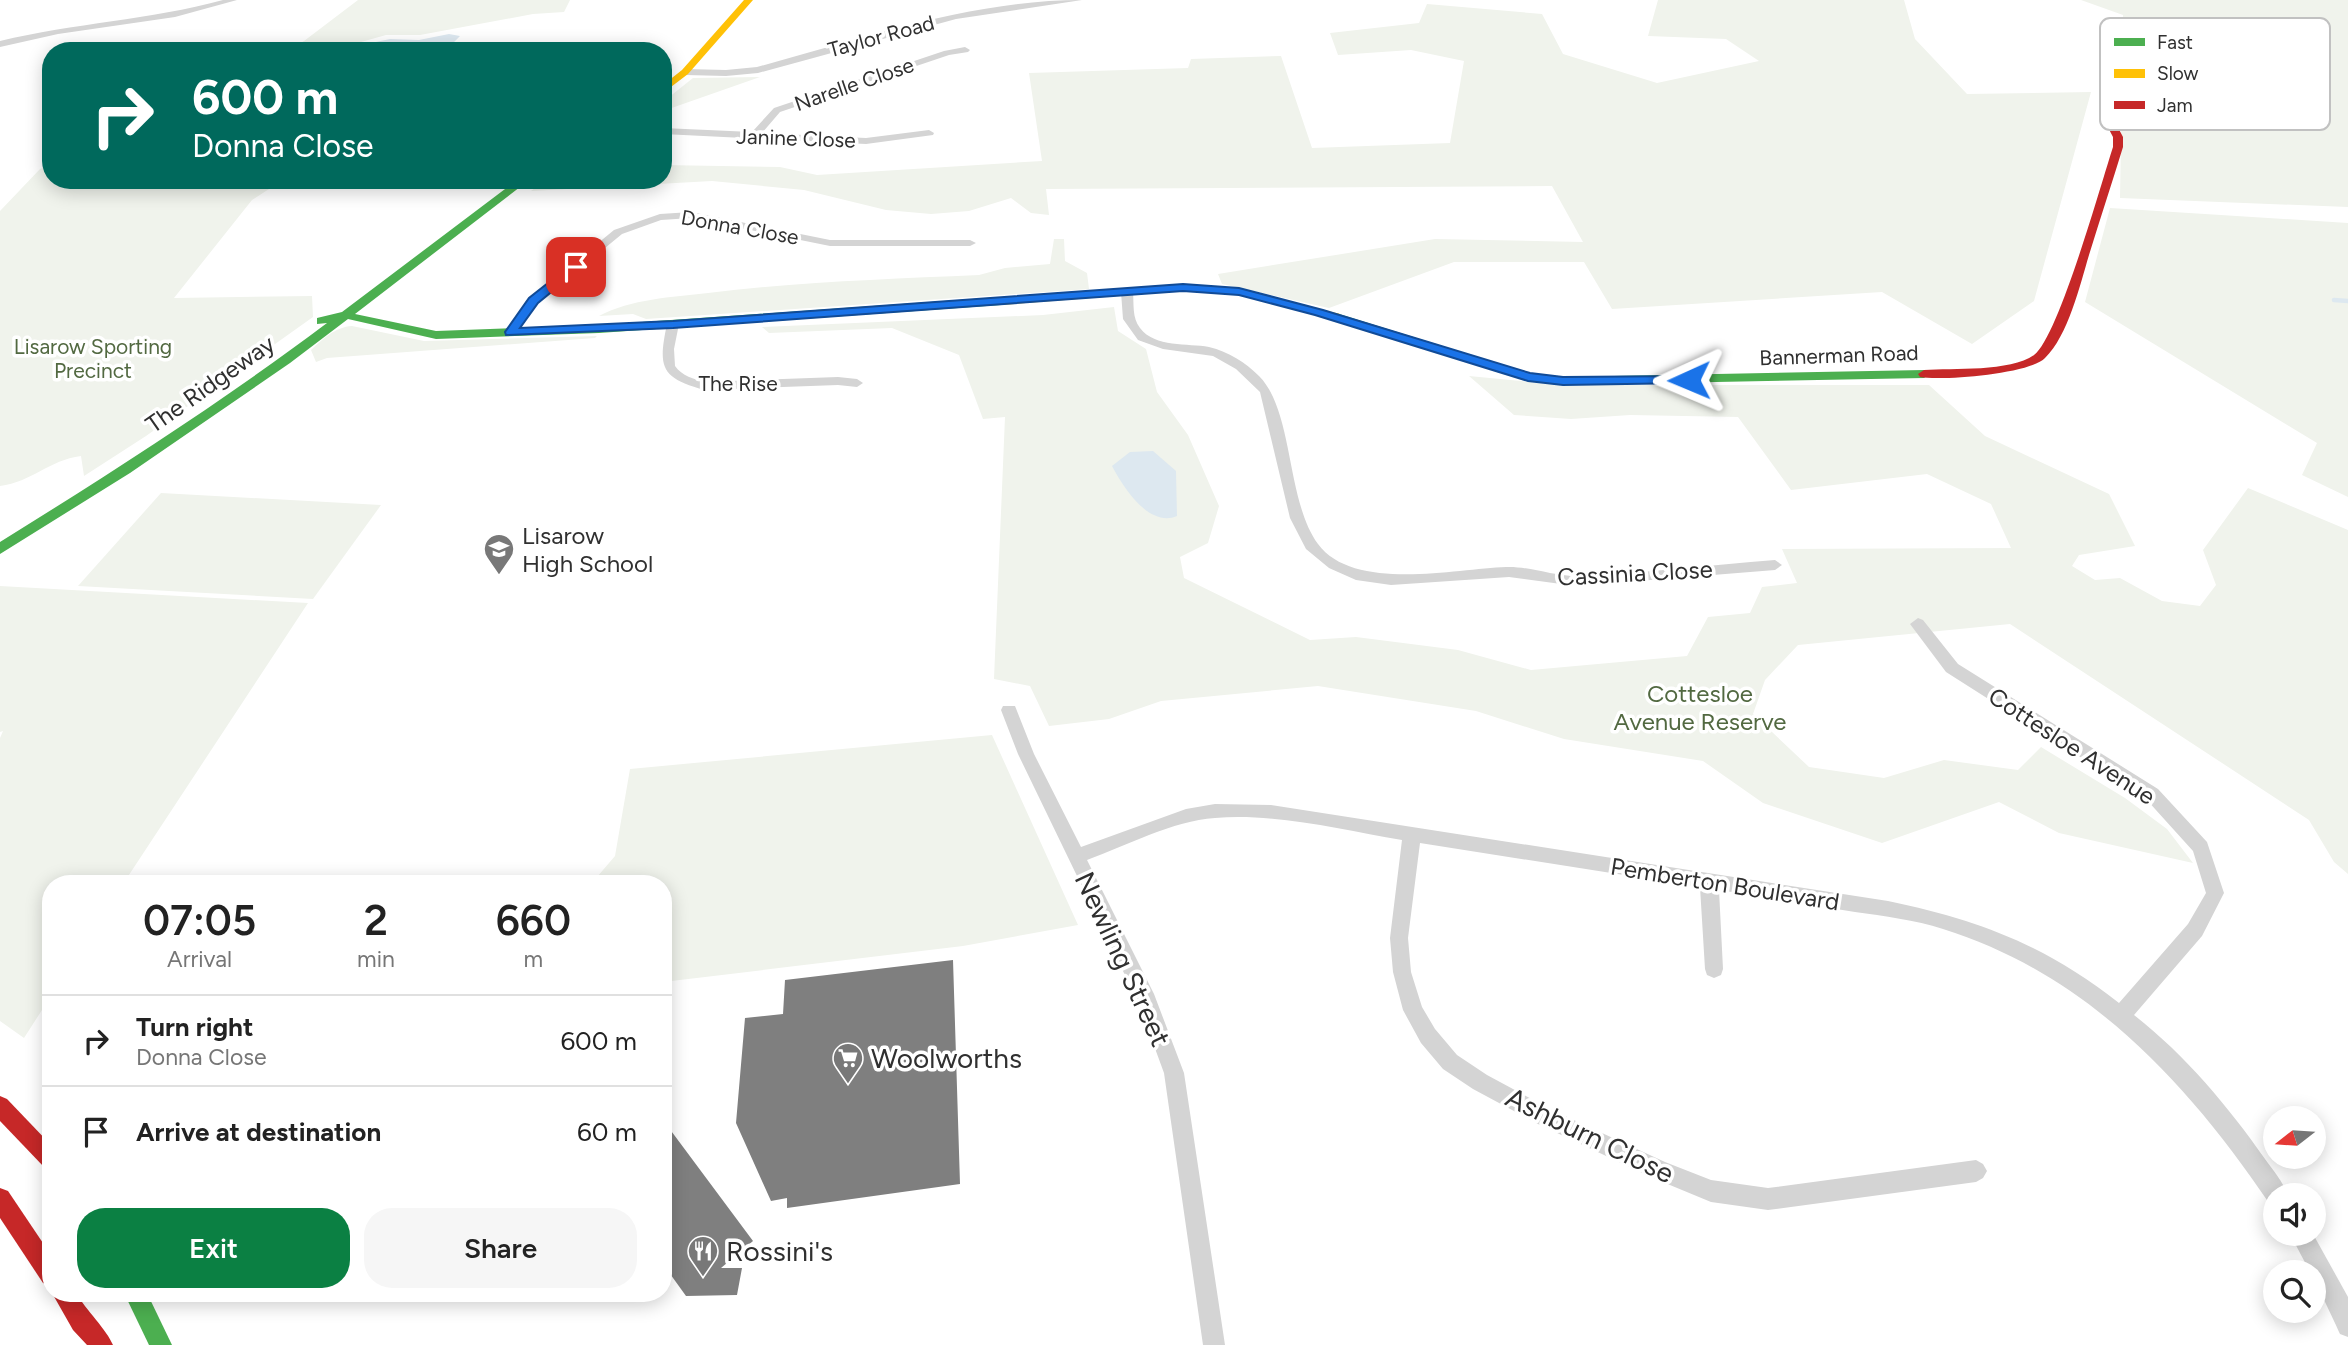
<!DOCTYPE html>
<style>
:root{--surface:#fff;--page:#f6f6f6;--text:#222;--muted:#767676;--line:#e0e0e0;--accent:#0b8043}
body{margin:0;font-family:Figtree,sans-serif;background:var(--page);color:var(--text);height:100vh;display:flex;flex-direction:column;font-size:26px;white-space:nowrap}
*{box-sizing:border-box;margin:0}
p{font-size:23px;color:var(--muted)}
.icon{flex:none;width:38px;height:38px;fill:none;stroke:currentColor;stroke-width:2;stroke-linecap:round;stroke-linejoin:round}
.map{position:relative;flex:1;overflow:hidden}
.side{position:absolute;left:42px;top:875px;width:630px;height:427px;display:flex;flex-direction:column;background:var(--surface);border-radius:28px;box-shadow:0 4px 18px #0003}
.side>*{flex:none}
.guide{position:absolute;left:42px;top:42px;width:630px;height:147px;border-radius:28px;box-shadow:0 4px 18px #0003;background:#00695c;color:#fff;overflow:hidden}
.needle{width:46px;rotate:253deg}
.buttons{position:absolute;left:2263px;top:1106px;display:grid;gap:14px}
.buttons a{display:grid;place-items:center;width:63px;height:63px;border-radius:50%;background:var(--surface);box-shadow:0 4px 18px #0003;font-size:35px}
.pin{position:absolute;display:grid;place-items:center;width:60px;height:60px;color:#fff;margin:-30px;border-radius:14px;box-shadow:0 4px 10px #0006}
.me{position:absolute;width:77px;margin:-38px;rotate:269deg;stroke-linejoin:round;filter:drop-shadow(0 0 5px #0008)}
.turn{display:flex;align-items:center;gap:24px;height:147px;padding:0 35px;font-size:32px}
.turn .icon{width:91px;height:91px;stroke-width:2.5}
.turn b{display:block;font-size:49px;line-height:60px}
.eta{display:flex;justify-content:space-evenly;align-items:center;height:119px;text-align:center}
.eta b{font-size:42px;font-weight:600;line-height:49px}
.cta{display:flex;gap:14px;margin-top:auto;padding:14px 35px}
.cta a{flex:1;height:80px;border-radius:28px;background:var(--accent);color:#fff;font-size:28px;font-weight:600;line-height:80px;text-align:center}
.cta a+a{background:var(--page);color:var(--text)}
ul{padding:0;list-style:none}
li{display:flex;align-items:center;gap:21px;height:91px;padding:0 35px;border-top:2px solid var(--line)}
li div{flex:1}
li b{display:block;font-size:26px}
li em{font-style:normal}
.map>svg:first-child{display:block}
.green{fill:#f0f3ec}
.water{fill:#dde8f0}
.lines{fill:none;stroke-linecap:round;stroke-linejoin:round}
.stream{stroke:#dde8f0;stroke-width:4.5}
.building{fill:#7f7f7f}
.street{fill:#d4d4d4;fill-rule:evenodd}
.fast{fill:#4caf50;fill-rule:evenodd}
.slow{fill:#ffc107;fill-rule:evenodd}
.jam{fill:#c62828;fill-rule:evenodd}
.route{fill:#1a73e8;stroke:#114b97;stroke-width:2}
.labels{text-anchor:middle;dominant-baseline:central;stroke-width:7;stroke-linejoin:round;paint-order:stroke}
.far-street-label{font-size:21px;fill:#303030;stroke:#fff}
.far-park-label{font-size:21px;fill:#526941;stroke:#fff}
.street-label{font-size:24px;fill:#303030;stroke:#fff}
.poi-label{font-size:24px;fill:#303030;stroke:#fff;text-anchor:start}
.park-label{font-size:24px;fill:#526941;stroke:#fff}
.near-street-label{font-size:28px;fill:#303030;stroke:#fff}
.near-poi-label{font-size:28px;fill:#303030;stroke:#fff;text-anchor:start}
.key{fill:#fff;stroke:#c1c1c1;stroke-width:2}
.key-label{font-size:19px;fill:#303030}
</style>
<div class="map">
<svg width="2348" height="1345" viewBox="0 0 2348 1345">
<rect width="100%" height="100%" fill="#fff"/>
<g class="green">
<polygon points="358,0 570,0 564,12 533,14 420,35 386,35 329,51 287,51 304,41"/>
<polygon points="1658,0 1904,0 1915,39 1967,94 2091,92 2034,301 1972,344 1882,292 1612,309 1584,262 1454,262 1329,308 1222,284 1218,274 1435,239 1583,242 1552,186 1046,189 1049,215 1031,213 1011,198 969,211 931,214 886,210 804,190 712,181 531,191 546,180 663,180 663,165 780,167 817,175 1042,161 1029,73 1188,68 1191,59 1281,56 1312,148 1450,143 1464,61 1411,50 1338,55 1330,33 1419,23 1427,4 1542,14 1563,54 1657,83 1759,61 1726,39 1648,36"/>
<polygon points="2081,0 2348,0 2348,207 2120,198 2123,15"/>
<polygon points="760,77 663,111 663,102 693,78"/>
<path d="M51 164V180H283L252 200 174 298 312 296 313 317 146 436 84 476 81 456C49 460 32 482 0 486V211L40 169Z"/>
<polygon points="2110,208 2348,223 2348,497 2302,475 2317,443 2085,302"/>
<path d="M1054 239H1064L1065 261 1087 273 1089 289 646 319 633 314 599 316C631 299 672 297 708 293 798 282 888 279 979 275L1005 268 1050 264Z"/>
<polygon points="1114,307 1118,331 1146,349 1157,392 1188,435 1219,506 1208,543 1180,557 1184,578 1310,640 1356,637 1458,650 1531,670 1687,656 1708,617 1750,613 1762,587 1797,583 1782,549 2011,548 1991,504 1927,474 1791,490 1738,417 1630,415 1571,419 1514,415 1469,376 1562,385 1929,385 1985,436 2109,494 2135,546 2079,555 2072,566 2095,580 2120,578 2162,601 2200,606 2216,585 2203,550 2248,488 2348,530 2348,874 2334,862 2309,820 2010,624 1798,645 1765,680 1753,714 1809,767 1884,778 1944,760 2018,770 2041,747 2125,798 2167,829 2193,863 2059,833 1999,802 1882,843 1763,803 1703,761 1564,739 1476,711 1318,686 1161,701 1109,719 1049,726 1030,686 994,679 1005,417 983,419 959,355 892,328 769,333 762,327 1043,315"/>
<path d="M352 326 424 341 597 336 595 338 327 358 316 362 311 350C323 339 335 327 352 326Z"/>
<polygon points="161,493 381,505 313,599 78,586"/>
<polygon points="0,586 308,603 123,884 51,884 51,996 24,1038 0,1021 0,738 3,731 0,732"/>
<polygon points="992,735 1078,925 963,946 663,982 663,884 591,884 615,856 630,769"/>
</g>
<g class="water">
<polygon points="449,34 460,36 447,49 333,51 390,39 419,40"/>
<path d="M1153 451 1176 471 1177 516C1149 528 1123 487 1112 466L1130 452Z"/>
</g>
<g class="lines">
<polyline class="stream" points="2334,300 2348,301"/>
</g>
<g class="building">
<polygon points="953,960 960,1184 787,1208 787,1198 771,1201 736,1123 745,1018 783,1014 785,980"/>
<polygon points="663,1120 753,1241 721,1268 742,1268 737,1295 686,1296 663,1264"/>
</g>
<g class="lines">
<g class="street">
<path d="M223 0H237L175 17 58 34 0 47V41C74 23 150 20 223 0Z"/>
<path d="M1082 0 956 19 758 73 726 76 685 75 680 72 685 69 726 70 757 67C864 38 971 0 1082 0Z"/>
<polygon points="965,47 970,50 968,52 949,55 780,112 762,133 866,138 929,130 934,133 933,135 866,144 663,134 663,128 752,132 774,108 944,51"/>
<polygon points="691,212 830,240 970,240 976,243 970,246 830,246 691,218 661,220 622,234 538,303 515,335 507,335 505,332 530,299 614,230 660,214"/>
<path d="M1127 288 1133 292C1134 304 1132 318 1140 328 1155 348 1188 343 1209 347 1229 352 1245 362 1259 376 1294 411 1286 501 1318 544 1353 592 1455 569 1506 567 1530 566 1555 577 1579 576 1645 573 1710 565 1775 560L1782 565 1775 570 1576 586 1509 577 1391 585 1356 580 1329 568 1306 549 1290 518 1260 392 1236 369 1213 356 1163 349 1138 340 1123 319 1121 292Z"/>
<path d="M673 320 679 324 674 349 675 366C682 376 694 379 705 382L838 377 857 379 863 383 857 387 838 385 705 390C660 378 658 367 667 324Z"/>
<path d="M1918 618 1923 620 1958 664 2158 789 2207 842 2224 893 2202 936 2134 1015C2184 1054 2228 1106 2265 1159 2273 1170 2283 1182 2288 1195H2275V1205L2269 1203C2187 1082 2087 974 1943 929 1915 920 1884 916 1855 912 1809 905 1764 897 1719 890L1723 969 1721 975 1714 978 1707 975 1705 969 1700 887 1420 843 1408 938 1411 972 1422 1007 1435 1029 1457 1055 1487 1075 1552 1110 1665 1162 1711 1180 1768 1188 1976 1160 1983 1164 1987 1171 1983 1178 1976 1182 1768 1210 1711 1202 1653 1178 1538 1124 1473 1089 1443 1069 1421 1043 1403 1010 1393 972 1390 938 1402 840C1342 830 1277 813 1215 818 1172 821 1128 845 1087 860L1154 994 1184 1073 1225 1345H1203L1164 1073 1138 1002 1018 754 1001 710 1003 706H1015L1034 754 1081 847 1186 809 1215 804 1271 805 1888 901C1979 920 2045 945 2119 1003L2188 924 2206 893 2193 851 2146 799 1946 672 1910 624Z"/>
<path d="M2290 1234H2313L2348 1297V1337L2340 1334C2335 1322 2314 1281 2314 1272H2310Z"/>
</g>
<g class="fast">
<path d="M517 180H529L355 314 436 331 599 325 1001 297 1007 301 1001 305 599 333 436 339 348 319 290 363 130 473 0 554V542C111 473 222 402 327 323L317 324V318L342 312Z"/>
<polygon points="1336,313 1529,373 1563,377 1924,370 1930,374 1924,378 1563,385 1524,380 1332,320 1332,314"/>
<polygon points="124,1293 147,1293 172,1345 149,1345"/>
</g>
<g class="slow">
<polygon points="744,0 753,0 688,74 663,93 663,85 682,70"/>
<polygon points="1183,285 1239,288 1340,314 1342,317 1336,321 1239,295 1183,291 1001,305 995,301 1001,297"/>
</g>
<g class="jam">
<path d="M2104 114 2112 116 2123 137V147C2112 183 2100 219 2089 255 2080 285 2068 336 2045 358 2030 374 1941 381 1920 377L1918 374 1924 370C1953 368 2010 372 2034 355 2058 338 2101 184 2113 147V137L2102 116Z"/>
<polygon points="0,1096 7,1099 51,1145 51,1170 44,1167 0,1121"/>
<polygon points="0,1188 8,1191 51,1255 51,1286 43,1283 0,1218"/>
<path d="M52 1293H76C86 1310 107 1330 113 1345H87L73 1330Z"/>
</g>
</g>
<polygon class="route" points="572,264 582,267 538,303 520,328 673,321 1183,284 1239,288 1323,310 1530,373 1563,377 1689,376 1695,380 1689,383 1563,385 1528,381 1315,315 1239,295 1183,291 673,328 506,335 505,332 529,298"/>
<defs>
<g id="school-pin" transform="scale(1.575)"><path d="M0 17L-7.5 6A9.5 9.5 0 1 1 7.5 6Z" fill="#787878" stroke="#fff"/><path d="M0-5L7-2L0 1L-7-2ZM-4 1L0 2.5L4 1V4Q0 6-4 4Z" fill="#fff"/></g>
<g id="supermarket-pin" transform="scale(1.575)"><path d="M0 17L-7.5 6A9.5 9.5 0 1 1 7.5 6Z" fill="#787878" stroke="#fff"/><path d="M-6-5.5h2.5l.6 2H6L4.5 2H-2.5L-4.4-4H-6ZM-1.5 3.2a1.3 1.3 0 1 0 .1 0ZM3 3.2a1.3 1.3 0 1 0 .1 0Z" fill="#fff"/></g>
<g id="restaurant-pin" transform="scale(1.575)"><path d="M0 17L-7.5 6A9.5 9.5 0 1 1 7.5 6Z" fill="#787878" stroke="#fff"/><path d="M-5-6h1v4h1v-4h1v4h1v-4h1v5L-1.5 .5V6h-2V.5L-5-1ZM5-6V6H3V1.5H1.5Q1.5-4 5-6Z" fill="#fff"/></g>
</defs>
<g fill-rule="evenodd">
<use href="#school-pin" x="499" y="549"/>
<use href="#supermarket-pin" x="848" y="1058"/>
<use href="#restaurant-pin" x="703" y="1251"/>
</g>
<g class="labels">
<g class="far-street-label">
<text transform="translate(881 36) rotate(-15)">Taylor Road</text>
<text transform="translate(854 84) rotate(-19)">Narelle Close</text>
<text transform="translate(796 138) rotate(2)">Janine Close</text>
<text transform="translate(740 227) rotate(10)">Donna Close</text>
<text transform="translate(1839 355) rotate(-2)">Bannerman Road</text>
<text x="738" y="383">The Rise</text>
</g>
<g class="far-park-label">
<text x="93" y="346">Lisarow Sporting<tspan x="93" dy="24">Precinct</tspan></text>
</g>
<g class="street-label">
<text transform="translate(210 384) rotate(-35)">The Ridgeway</text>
<text transform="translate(1635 573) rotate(-3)">Cassinia Close</text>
<text transform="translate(2072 746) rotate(33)">Cottesloe Avenue</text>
<text transform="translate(1725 884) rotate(9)">Pemberton Boulevard</text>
</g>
<g class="poi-label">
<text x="522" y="535">Lisarow<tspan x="522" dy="28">High School</tspan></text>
</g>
<g class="park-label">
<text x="1700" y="693">Cottesloe<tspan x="1700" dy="28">Avenue Reserve</tspan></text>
</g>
<g class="near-street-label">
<text transform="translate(1123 959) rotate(65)">Newling Street</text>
<text transform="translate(1590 1135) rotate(26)">Ashburn Close</text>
</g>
<g class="near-poi-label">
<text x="871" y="1058">Woolworths</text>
<text x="726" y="1251">Rossini's</text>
</g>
</g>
<rect x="2100" y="18" width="230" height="112" rx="10" class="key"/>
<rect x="2114" y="38" width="31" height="8" fill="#4caf50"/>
<rect x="2114" y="69" width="31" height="9" fill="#ffc107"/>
<rect x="2114" y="101" width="31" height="8" fill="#c62828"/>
<g class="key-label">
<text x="2157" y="49">Fast</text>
<text x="2157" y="80">Slow</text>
<text x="2157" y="112">Jam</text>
</g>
</svg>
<div class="buttons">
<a><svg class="needle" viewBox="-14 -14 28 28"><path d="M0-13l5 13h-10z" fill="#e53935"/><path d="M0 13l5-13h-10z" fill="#767676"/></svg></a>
<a><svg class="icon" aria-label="sound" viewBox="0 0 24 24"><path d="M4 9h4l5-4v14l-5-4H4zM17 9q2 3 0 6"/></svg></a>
<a><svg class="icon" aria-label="search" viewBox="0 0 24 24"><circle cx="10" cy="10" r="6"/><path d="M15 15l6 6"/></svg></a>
</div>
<div class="pin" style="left:576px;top:267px;background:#d93025"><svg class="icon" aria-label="arrive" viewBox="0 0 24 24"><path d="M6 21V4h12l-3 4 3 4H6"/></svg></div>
<svg class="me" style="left:1689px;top:380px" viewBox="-20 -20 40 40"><path d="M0-17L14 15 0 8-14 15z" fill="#1a73e8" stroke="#fff" stroke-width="4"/></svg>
<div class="guide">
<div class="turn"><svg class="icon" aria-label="right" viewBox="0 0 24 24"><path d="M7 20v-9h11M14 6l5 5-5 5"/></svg><div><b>600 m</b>Donna Close</div></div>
</div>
<section class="side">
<div class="eta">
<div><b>07:05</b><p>Arrival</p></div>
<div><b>2</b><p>min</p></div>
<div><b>660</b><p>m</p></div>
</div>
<ul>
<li><svg class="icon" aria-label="right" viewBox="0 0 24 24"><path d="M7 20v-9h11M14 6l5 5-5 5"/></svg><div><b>Turn right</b><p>Donna Close</p></div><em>600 m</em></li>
<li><svg class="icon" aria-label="arrive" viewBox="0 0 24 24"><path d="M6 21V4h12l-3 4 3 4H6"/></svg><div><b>Arrive at destination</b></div><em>60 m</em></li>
</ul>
<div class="cta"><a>Exit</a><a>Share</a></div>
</section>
</div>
